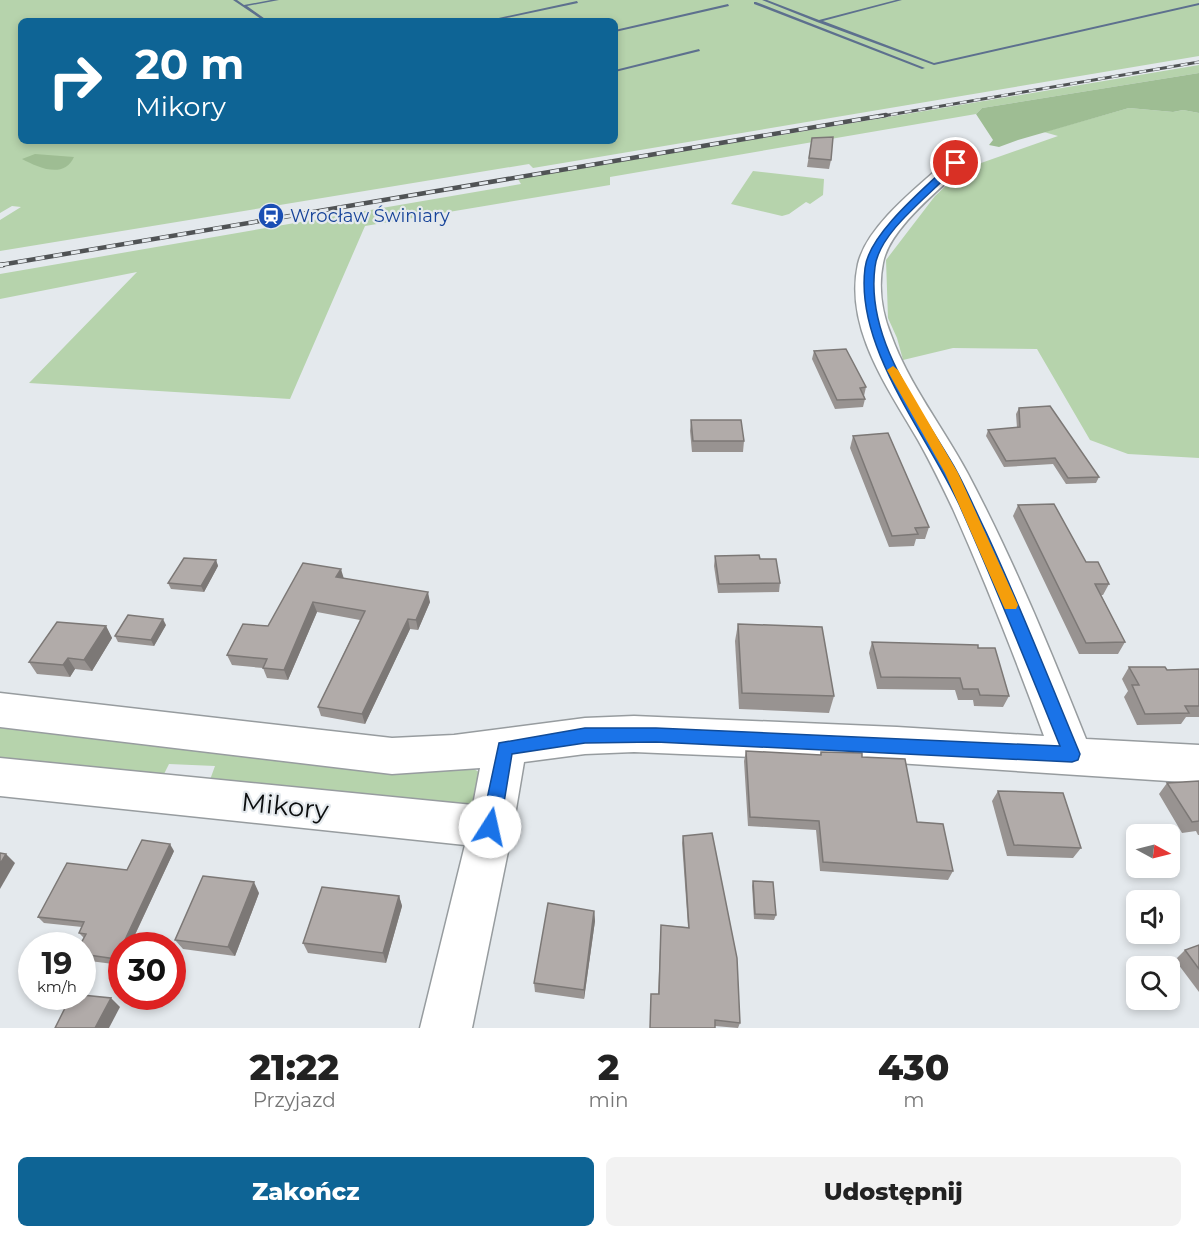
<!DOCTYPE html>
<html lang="pl">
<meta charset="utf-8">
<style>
:root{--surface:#fff;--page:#f2f2f2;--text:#222;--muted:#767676;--accent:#0e6495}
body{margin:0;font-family:Montserrat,sans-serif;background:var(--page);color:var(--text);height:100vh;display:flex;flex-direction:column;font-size:22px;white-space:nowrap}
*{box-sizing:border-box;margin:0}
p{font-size:20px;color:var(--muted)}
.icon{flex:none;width:33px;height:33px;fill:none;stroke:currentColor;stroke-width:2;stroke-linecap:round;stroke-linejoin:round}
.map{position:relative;height:1028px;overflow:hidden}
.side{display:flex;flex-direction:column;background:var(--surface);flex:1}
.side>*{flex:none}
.guide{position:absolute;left:18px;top:18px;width:600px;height:126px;border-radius:9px;box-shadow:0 3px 9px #0003;background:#0e6495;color:#fff;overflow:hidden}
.needle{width:39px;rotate:97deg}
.fabs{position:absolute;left:1126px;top:824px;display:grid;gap:12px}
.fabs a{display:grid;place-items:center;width:54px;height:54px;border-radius:9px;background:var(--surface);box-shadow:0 3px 9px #0003;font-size:30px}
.speed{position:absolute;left:18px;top:932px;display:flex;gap:12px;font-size:30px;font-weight:700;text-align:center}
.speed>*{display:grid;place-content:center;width:78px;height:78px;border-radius:50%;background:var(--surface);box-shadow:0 3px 9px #0003;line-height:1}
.speed small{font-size:15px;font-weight:400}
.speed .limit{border:9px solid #d22;background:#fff;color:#111}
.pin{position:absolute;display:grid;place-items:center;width:51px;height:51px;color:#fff;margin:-26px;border:3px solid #fff;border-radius:50%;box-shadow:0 2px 6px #0007}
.me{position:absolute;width:66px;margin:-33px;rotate:10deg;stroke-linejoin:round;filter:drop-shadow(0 0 4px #0008)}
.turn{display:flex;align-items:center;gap:21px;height:126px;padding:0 18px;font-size:27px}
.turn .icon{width:78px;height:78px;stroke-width:2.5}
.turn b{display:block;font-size:42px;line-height:51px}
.eta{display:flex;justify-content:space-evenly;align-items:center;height:102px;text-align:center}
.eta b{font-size:36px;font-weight:800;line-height:42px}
.primary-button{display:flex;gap:12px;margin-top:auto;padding:12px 18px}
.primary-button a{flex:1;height:69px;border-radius:9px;background:var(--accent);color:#fff;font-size:24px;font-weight:800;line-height:69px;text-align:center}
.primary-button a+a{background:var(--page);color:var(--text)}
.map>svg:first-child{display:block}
.green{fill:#b6d3ac;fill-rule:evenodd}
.forest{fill:#9ebd93}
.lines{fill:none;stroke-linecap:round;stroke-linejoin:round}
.stream{fill:#5d708e;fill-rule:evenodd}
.minor-casing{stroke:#979c9f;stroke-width:3}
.minor{fill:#fff;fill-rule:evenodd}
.rail-far2-casing{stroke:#505355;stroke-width:3}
.rail-far1-casing{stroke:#505355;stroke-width:4.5}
.rail-casing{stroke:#505355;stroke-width:5}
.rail-far2{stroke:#e4e9ed;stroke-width:2;stroke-dasharray:7;stroke-linecap:butt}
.rail-far1{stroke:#e4e9ed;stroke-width:3;stroke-dasharray:9;stroke-linecap:butt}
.rail{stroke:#e4e9ed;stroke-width:4;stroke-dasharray:11;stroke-linecap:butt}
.wall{fill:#989391}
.shaded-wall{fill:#7c7876}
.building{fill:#b1aba9;stroke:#7c7876;stroke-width:1.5}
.route{fill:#1a73e8;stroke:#114b97;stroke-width:1.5}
.slow{fill:#f59e0b}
.labels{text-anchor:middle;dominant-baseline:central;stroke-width:4.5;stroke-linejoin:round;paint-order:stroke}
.far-transit-label{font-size:18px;fill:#164399;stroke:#e4e9ed;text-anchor:start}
.near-street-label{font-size:26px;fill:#0c0e0f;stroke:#e4e9ed}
</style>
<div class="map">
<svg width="1199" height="1028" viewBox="0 0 1199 1028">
<rect width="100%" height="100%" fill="#e4e9ed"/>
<g class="green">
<path d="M0 0H1199V56L533 168 529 164 0 251V220L21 207 12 206 0 213ZM21 21H615V141H21Z"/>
<polygon points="1199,65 1199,73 982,108 976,114 610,177 610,185 365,226 290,399 29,383 137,272 0,299 0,274 521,184 518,179"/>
<polygon points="1129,108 1173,112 1183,110 1199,113 1199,458 1128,454 1090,440 1037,349 953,348 903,360 897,338 888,318 886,260 935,196 964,169 1058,136 1044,132"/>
<polygon points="753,171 824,179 823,195 810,204 806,202 789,214 782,216 731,204"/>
<polygon points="0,724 472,768 486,776 478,812 207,788 215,766 169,764 159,784 0,768"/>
</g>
<g class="forest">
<polygon points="1199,73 1199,113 1183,110 1173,112 1129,108 1018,140 999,147 989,145 993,140 976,114 982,108"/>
<path d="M35 154 74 157C64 179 39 168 22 159Z"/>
</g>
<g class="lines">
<g class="stream">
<polygon points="233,0 237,0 244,5 271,0 279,0 247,6 268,21 264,21"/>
<polygon points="762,0 767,0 819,20 896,0 902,0 823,21 934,63 1199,3 1199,5 934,65 817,22"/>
<polygon points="577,1 578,3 492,21 485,21"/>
<polygon points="754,2 756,2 925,68 922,69 754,4"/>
<polygon points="728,4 729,6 615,32 615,30"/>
<polygon points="699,49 700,51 615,72 615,70"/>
</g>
<g class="minor-casing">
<path id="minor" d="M956 157 963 159 966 163 963 167C938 191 889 229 883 263 878 287 882 313 891 335 909 385 943 427 968 474 1013 559 1050 649 1086 739L1199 745V783L897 763 634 752 585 754 524 762 513 827 472 1028H420L465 845 0 796V758L473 805 480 768 392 774 0 727V693L392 738 454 735 585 718 634 716 897 727 1044 736C1016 660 986 583 953 509 942 486 931 463 918 440 888 388 844 328 858 264 867 225 920 185 949 159Z"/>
</g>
<use href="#minor" class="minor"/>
<g class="rail-far2-casing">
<polyline id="rail-far2" points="877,117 1199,62"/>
</g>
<g class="rail-far1-casing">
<polyline id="rail-far1" points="0,265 886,115"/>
</g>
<g class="rail-casing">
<polyline id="rail" points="0,265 3,265"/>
</g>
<use href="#rail-far2" class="rail-far2"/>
<use href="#rail-far1" class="rail-far1"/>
<use href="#rail" class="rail"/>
</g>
<g class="wall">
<polygon points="812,138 831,160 829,169 807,167"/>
<polygon points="814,351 866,387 864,396 865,399 863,407 835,409 812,359"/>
<polygon points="1019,408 1099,477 1096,483 1066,484 1053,464 1004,467 986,436 988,430 1017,428 1016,414"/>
<polygon points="691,420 744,441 743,452 692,452 690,431"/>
<polygon points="853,436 929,527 925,539 916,539 914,546 889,547 850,448"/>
<polygon points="1018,505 1086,562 1109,584 1103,595 1101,595 1125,642 1118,654 1079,654 1013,516"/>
<polygon points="715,556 780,583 779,592 718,593 714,566"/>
<polygon points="216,560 218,566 204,592 171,589 168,583"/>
<polygon points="344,578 430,602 418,630 410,629 365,724 321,716 318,707 360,620 317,612 288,680 267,678 263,668 232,665 227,655 268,626"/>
<polygon points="738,624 834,696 829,713 739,709 735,641"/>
<polygon points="166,625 154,646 118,642 115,636"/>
<polygon points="106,626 112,638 92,671 75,669 70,677 37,674 29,662"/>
<polygon points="872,642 978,648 1009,696 1003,707 974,706 973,700 958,700 955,690 877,689 869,653"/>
<polygon points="1129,667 1167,670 1199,669 1199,717 1186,717 1181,724 1137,725 1124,697 1128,691 1122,679"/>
<polygon points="746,751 820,755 821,752 862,757 917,822 953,871 948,880 820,871 816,830 748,826 744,761"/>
<polygon points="1199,781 1199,835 1198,835 1196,831 1182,833 1159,794 1167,783"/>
<polygon points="998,791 1081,848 1073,858 1007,856 992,801"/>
<polygon points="683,836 740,1023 738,1028 715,1026 658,994 661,925 688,927 682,843"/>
<polygon points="174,851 121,965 82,960 84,938 79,933 82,927 44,923 38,917 127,870"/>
<polygon points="753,881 776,915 774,920 754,919 752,886"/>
<polygon points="259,893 235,956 183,949 175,940"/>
<polygon points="399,896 402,906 386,963 308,953 303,943"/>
<polygon points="594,911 595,921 584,999 535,992 534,983"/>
<polygon points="1199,945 1199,992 1175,960 1185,950"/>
</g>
<g class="shaded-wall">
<polygon points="216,560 218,566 204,592 201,586"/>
<polygon points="341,569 344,579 336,577"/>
<polygon points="428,592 430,602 418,630 416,620"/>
<polygon points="313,602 317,612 288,680 284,670"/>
<polygon points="163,619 166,625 154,646 151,640"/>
<polygon points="408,619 410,629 365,724 362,714"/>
<polygon points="106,626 112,638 92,671 84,660"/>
<polygon points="68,658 75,669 70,677 63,665"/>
<polygon points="170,844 174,851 130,945 122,945"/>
<polygon points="6,854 15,863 0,889 0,864"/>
<polygon points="254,882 259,893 235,956 228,947"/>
<polygon points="399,896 402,906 386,963 383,953"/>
<polygon points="594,911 595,921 584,999 584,990"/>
<polygon points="122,946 122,963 121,965 116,959"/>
<polygon points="111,998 120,1007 109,1028 95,1028"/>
</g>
<g class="building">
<polygon points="833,137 831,160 809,158 812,138"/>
<polygon points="846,349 866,387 860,388 865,399 837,400 814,351"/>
<polygon points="1050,406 1099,477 1068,478 1055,458 1006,461 988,430 1020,427 1019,408"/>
<polygon points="691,420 741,420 744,441 693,441"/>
<polygon points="888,433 929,527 915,528 918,534 892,536 853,436"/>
<polygon points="1054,504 1086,562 1098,562 1109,584 1095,584 1125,642 1086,643 1018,505"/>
<polygon points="759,555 760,559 776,559 780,583 719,584 715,556"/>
<polygon points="184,558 216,560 201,586 168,583"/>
<polygon points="303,563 341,569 336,577 428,592 416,620 408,619 362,714 318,707 365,611 313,602 284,670 263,668 267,659 227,655 243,624 268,626"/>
<polygon points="128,615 163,619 151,640 115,636"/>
<polygon points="57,622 106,626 84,660 68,658 63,665 29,662"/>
<polygon points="738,624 822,627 834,696 742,693"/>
<polygon points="872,642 978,645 978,648 995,648 1009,696 980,695 978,689 963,689 960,678 881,677"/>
<polygon points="1129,667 1165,667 1167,670 1199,669 1199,706 1185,706 1189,713 1145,714 1132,685 1139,685"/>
<polygon points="746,751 821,755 821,752 862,753 862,757 905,759 917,822 943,824 953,871 823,862 819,821 750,817"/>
<polygon points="1199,781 1199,821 1192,822 1167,783"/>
<polygon points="998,791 1063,793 1081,848 1014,845"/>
<polygon points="712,833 737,958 740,1023 715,1020 715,1028 650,1028 651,994 659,994 661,925 689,928 683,836"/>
<polygon points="142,840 170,844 116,959 82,954 82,945 80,945 86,934 79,933 84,922 38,917 67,863 127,870"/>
<polygon points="0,853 6,854 0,864"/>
<polygon points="203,876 254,882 228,947 175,940"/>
<polygon points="753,881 773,882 776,915 755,914"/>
<polygon points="322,887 399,896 383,953 303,943"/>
<polygon points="548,903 594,911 584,990 534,983"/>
<polygon points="1199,945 1199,969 1185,950"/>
<polygon points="82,995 111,998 95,1028 55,1028 71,996 82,996"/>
</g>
<path class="route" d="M953 161 960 163C936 191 879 230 875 267 865 341 922 410 956 470 967 490 976 512 986 532 1020 605 1049 680 1080 754L1078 760 1072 762 656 742 585 743 512 754 500 827 497 833 490 835 484 833 481 827 499 743 585 728H656L1060 746C1027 665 995 584 959 504 926 433 855 348 865 268 869 233 927 186 953 161Z"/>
<polygon class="slow" points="893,366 898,370 958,473 1018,605 1016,609 1005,609 1003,605 945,473 887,370"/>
<defs>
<g id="station-disc" transform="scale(1.35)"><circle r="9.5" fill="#1a4fb4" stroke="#e4e9ed"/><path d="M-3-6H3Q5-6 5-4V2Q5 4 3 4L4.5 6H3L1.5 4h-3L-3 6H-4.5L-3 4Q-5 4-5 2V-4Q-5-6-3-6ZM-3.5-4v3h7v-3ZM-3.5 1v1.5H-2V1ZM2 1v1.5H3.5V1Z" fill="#fff"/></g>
</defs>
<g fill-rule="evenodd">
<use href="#station-disc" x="271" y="216"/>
</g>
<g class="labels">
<g class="far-transit-label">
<text x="290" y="216">Wrocław Świniary</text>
</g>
<g class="near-street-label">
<text transform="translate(285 806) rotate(6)">Mikory</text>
</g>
</g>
</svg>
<div class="fabs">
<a><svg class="needle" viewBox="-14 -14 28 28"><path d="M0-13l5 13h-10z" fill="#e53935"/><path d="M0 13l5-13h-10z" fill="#767676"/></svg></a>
<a><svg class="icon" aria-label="sound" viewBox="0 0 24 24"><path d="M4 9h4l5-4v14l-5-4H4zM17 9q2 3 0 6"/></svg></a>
<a><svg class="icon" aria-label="search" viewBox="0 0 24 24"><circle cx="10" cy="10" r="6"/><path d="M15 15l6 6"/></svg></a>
</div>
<div class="speed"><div>19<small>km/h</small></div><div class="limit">30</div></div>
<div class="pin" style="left:956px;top:163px;background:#d93025"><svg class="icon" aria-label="arrive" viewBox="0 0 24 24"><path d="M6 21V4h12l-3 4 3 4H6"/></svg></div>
<svg class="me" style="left:490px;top:827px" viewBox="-20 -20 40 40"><circle r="19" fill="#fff"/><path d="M0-13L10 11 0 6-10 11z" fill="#1a73e8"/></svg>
<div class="guide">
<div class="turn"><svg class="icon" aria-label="right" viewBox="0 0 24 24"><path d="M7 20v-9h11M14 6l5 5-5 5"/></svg><div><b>20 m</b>Mikory</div></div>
</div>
</div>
<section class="side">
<div class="eta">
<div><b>21:22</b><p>Przyjazd</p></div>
<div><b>2</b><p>min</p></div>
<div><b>430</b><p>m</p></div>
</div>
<div class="primary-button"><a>Zakończ</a><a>Udostępnij</a></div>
</section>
